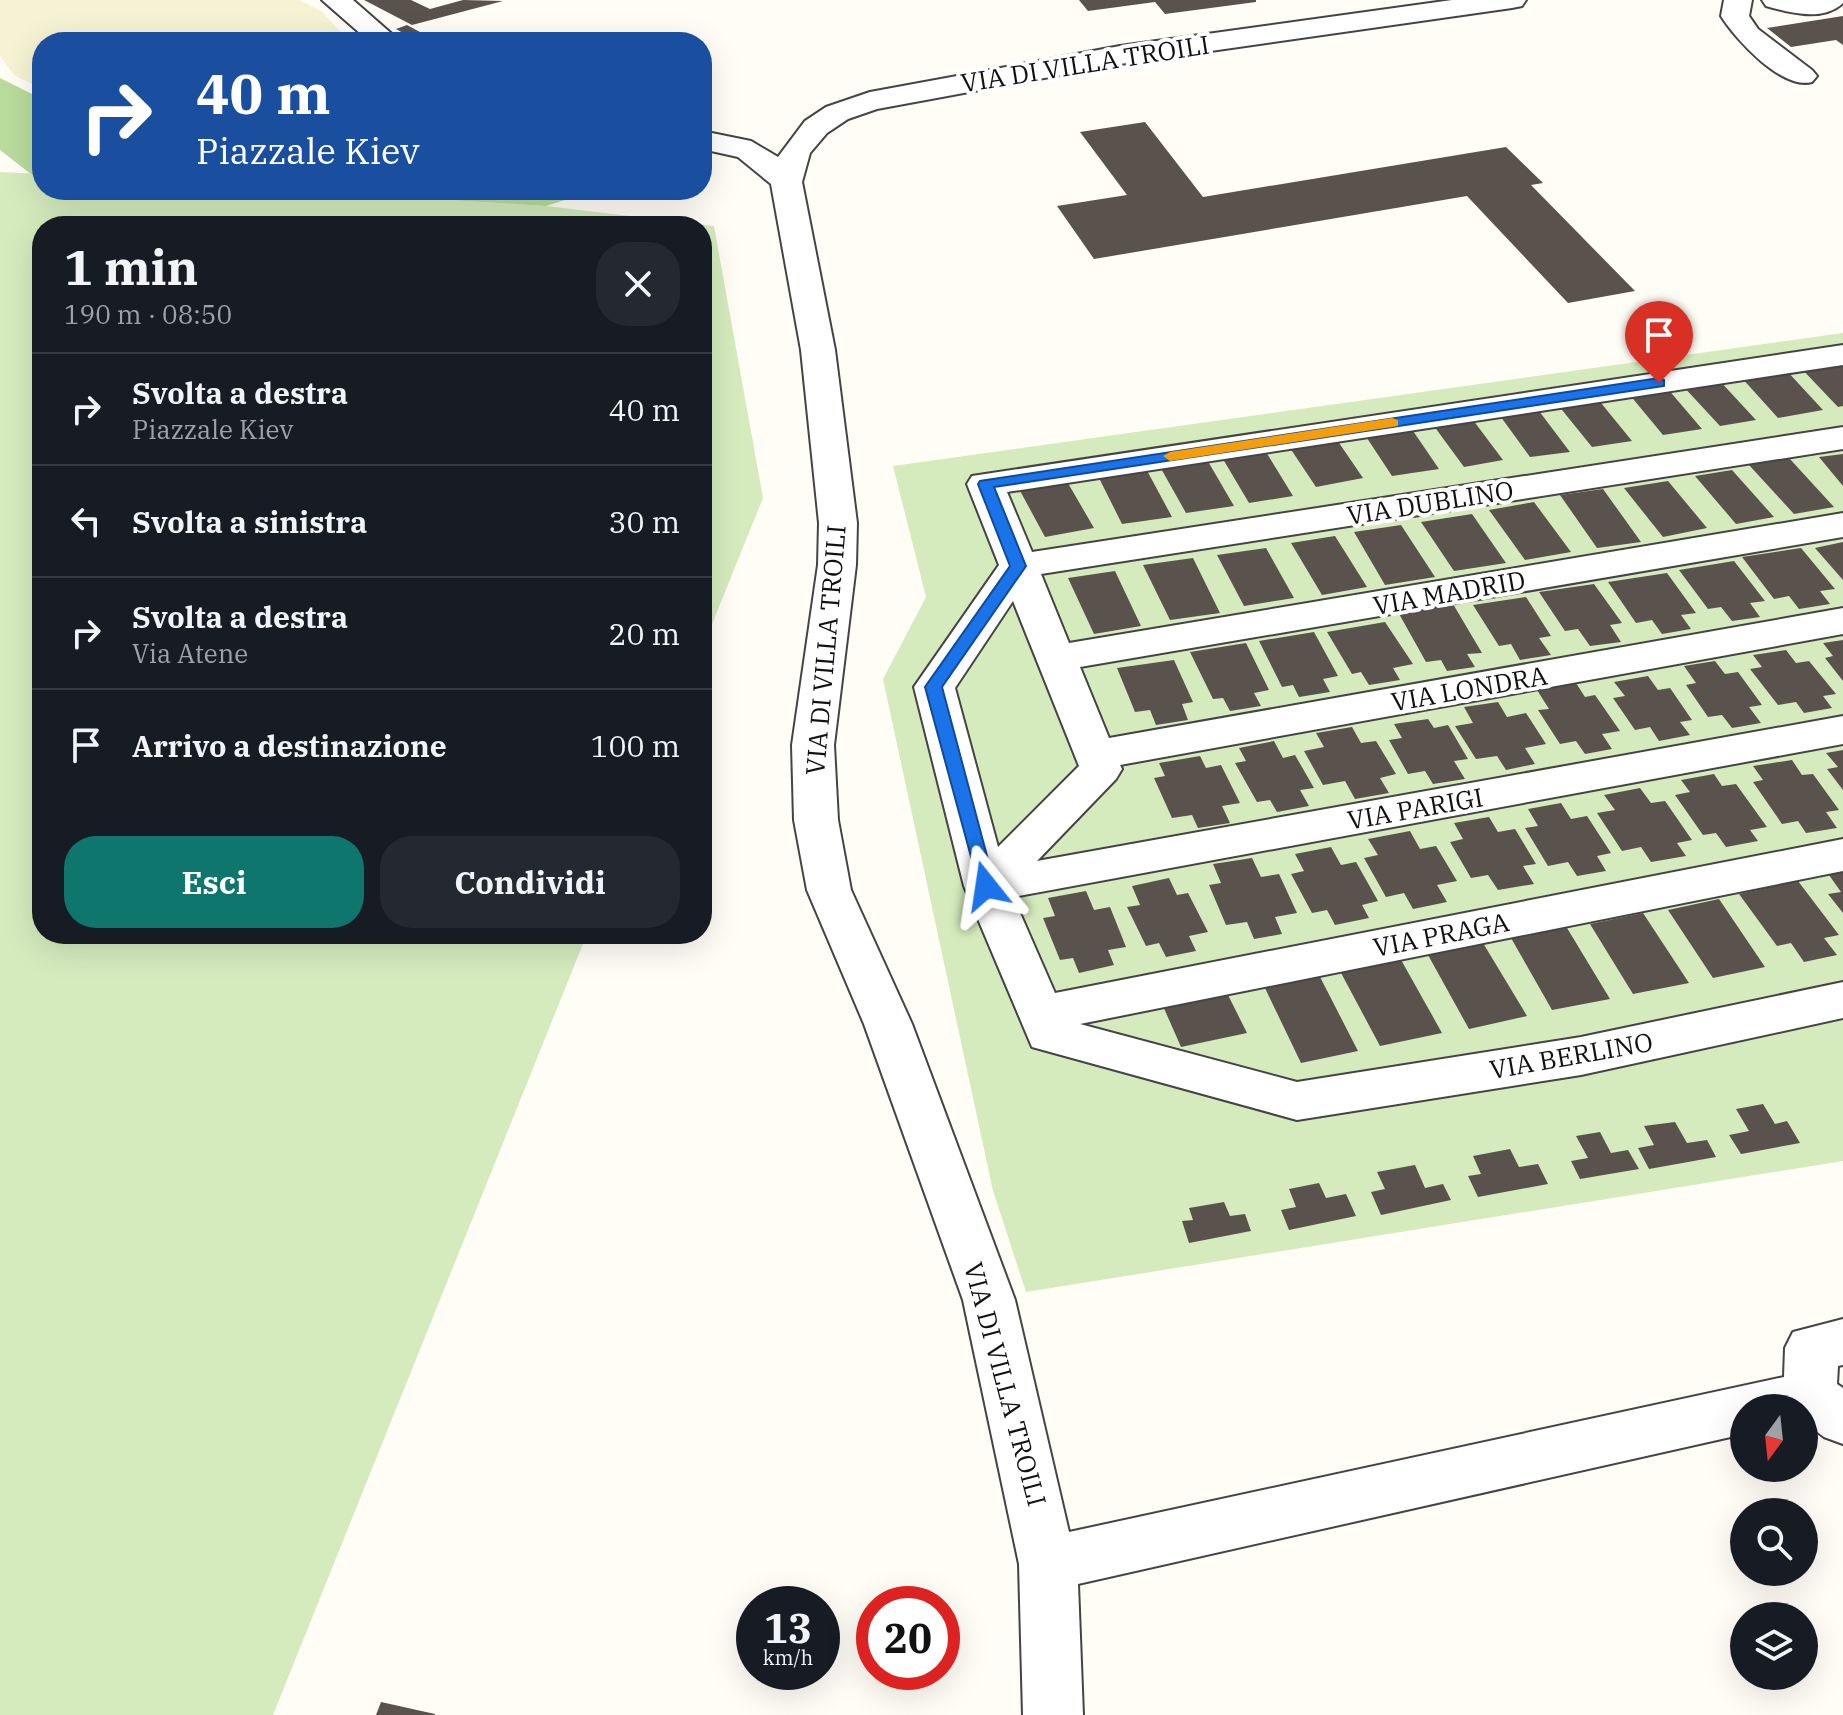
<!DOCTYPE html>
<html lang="it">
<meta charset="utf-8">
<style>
:root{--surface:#171b24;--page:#242831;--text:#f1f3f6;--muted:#9ea1a6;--line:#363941;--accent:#0f766e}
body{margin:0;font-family:"IBM Plex Serif",serif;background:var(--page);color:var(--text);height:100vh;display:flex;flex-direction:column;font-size:30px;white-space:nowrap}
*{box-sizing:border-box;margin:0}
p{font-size:26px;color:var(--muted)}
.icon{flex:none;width:44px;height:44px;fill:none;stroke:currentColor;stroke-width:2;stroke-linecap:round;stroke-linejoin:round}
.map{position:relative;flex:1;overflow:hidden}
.side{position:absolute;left:32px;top:216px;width:680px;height:728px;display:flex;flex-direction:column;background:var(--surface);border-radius:32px;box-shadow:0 8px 32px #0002}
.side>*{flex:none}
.hud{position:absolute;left:32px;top:32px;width:680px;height:168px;border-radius:32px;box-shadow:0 8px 32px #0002;background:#1a4fa0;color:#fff;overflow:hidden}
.needle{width:52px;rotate:195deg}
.tools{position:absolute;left:1730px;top:1394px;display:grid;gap:16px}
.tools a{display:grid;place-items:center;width:88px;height:88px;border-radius:50%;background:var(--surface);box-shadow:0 8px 32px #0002;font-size:40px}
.speed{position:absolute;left:736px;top:1586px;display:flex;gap:16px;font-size:40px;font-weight:700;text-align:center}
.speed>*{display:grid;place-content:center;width:104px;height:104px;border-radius:50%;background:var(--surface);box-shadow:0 8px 32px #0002;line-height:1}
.speed small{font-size:20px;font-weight:400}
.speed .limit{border:12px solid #d22;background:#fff;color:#111}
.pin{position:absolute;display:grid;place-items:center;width:68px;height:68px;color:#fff;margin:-82px -34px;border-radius:50% 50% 50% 0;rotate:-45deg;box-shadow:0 0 8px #0007}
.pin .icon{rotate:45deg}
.me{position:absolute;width:88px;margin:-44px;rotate:345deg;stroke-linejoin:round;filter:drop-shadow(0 0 6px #0008)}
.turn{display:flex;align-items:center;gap:28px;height:168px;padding:0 32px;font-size:36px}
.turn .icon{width:104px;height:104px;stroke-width:2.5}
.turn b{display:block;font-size:56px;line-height:68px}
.round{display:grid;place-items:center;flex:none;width:84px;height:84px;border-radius:32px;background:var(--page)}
.head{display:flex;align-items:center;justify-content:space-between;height:136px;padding:0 32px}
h1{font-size:48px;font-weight:800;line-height:60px}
.cta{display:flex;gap:16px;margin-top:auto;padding:16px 32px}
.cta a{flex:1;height:92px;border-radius:32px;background:var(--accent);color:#fff;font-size:32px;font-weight:800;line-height:92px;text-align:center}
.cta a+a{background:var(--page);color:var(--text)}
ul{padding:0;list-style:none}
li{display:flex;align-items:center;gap:24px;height:112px;padding:0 32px;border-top:2px solid var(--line)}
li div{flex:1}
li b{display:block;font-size:30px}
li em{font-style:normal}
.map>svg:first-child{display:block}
.farmland{fill:#f6f3d4}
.green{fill:#d5ebbd}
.forest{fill:#b9dc9c}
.building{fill:#5a524d}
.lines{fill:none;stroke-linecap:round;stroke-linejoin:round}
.minor-casing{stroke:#444;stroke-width:4}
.minor{fill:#fff;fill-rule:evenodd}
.route{fill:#1a73e8;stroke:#114b97;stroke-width:2}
.slow{fill:#f59e0b}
.labels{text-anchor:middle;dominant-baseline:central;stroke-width:8;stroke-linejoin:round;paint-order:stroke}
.street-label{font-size:26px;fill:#111;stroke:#fff}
</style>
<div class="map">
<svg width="1843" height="1715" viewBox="0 0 1843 1715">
<rect width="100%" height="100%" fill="#fffdf5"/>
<polygon class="farmland" points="0,0 299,0 321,11 351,42 42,42 42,89 14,75 0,56"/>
<g class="green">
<polygon points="0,172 42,174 42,190 294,190 546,206 714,226 763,498 702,649 702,226 42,226 42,934 587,934 273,1715 0,1715"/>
<polygon points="1843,333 1843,1161 1026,1292 993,1191 883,679 926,597 893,466"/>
</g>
<g class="forest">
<polygon points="0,78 42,99 42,174 31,174 0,150"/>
<polygon points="294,190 596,190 546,206"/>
</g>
<g class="building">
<polygon points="364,0 411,0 430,9 463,0 503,1 412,25"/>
<polygon points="1079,0 1256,0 1256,2 1165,14 1155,2 1088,11"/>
<polygon points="1843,16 1843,45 1836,40 1791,47 1767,28"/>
<polygon points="407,25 438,42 419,42 396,29"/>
<polygon points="1145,122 1203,197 1506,147 1543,183 1531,185 1635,291 1568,303 1467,196 1094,259 1057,206 1127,195 1080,132"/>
<polygon points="1843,359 1843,406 1838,407 1799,366"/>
<polygon points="1786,370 1823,410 1778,418 1741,377"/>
<polygon points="1718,379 1756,420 1720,426 1682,385"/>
<polygon points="1667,388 1702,429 1663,435 1629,394"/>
<polygon points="1597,398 1632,441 1592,447 1558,405"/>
<polygon points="1536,407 1570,452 1530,457 1498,413"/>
<polygon points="1470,416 1503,460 1464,467 1431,422"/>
<polygon points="1409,425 1439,469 1392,476 1363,432"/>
<polygon points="1335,437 1363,478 1316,487 1288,445"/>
<polygon points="1263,447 1293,496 1249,503 1220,454"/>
<polygon points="1843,454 1843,486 1819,457"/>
<polygon points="1206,458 1234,506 1186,513 1159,465"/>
<polygon points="1789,458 1834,507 1794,514 1749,465"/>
<polygon points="1144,465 1172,517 1122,524 1096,472"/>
<polygon points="1732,470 1774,517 1736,524 1695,476"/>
<polygon points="1065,478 1094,528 1045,537 1018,487"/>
<polygon points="1668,481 1707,528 1663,537 1624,488"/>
<polygon points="1603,489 1641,542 1597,548 1560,495"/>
<polygon points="1534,502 1571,552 1525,560 1489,510"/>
<polygon points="1472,514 1506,563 1454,571 1421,522"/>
<polygon points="1401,525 1435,577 1385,585 1354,532"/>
<polygon points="1335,536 1367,587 1322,595 1291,543"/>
<polygon points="1843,542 1843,580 1815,548"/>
<polygon points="1266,548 1294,598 1244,606 1217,555"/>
<polygon points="1801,548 1835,589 1820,591 1830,604 1799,609 1789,596 1774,599 1742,557"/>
<polygon points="1193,558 1220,613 1170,620 1143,565"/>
<polygon points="1734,561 1765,601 1750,603 1760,617 1732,621 1721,607 1708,609 1679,570"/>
<polygon points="1115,571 1141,626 1094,634 1068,578"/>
<polygon points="1667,573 1696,613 1681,615 1691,629 1662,634 1652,620 1636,623 1608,582"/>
<polygon points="1594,584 1622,623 1610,625 1621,642 1590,646 1578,629 1565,631 1539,592"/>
<polygon points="1526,597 1551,636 1539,638 1551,655 1520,660 1511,644 1499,646 1473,605"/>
<polygon points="1453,604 1482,653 1467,654 1475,667 1447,671 1441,660 1426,662 1398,612"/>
<polygon points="1385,622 1413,664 1393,668 1400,680 1369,685 1361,672 1352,674 1327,632"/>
<polygon points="1314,632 1338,676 1323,679 1330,692 1299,697 1293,685 1282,687 1259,641"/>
<polygon points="1843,640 1843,681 1825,658 1833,656 1823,643"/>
<polygon points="1246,643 1269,690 1254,693 1261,706 1230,711 1223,698 1213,699 1190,652"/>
<polygon points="1786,650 1796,663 1809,661 1836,694 1823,696 1832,708 1804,713 1796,702 1778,705 1750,669 1762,667 1753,655"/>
<polygon points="1174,660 1193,702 1182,704 1188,720 1156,725 1150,710 1135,712 1117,668"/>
<polygon points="1715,661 1725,674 1738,672 1762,705 1749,707 1761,723 1732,728 1722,715 1708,717 1686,685 1696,683 1684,666"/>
<polygon points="1648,676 1658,690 1670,688 1692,720 1680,722 1690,735 1659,741 1650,727 1635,730 1613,698 1625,696 1614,682"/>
<polygon points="1576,683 1585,697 1595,695 1620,731 1602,734 1612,749 1585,754 1576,741 1560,744 1538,710 1549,709 1537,690"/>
<polygon points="1498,702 1507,717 1526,713 1546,744 1525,748 1535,764 1506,770 1497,756 1476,759 1455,726 1473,723 1464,707"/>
<polygon points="1428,719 1434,728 1448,725 1468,759 1454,761 1465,779 1433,784 1425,771 1408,774 1389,740 1402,738 1394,724"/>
<polygon points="1352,727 1361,743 1376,741 1396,774 1380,778 1389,793 1355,799 1345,781 1323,785 1304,751 1324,747 1316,733"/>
<polygon points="1274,741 1283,758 1295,755 1314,788 1300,790 1309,806 1277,812 1270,800 1257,802 1235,763 1246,761 1239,748"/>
<polygon points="1843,750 1843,790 1827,769 1838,767 1826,753"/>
<polygon points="1200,756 1206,768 1221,765 1240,803 1222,806 1230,823 1198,828 1192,815 1172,818 1154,778 1165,776 1159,763"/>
<polygon points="1792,760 1802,775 1813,774 1839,810 1826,812 1837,828 1806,833 1798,821 1782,824 1753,782 1763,780 1753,766"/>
<polygon points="1714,774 1722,786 1736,784 1767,827 1750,830 1758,841 1726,847 1716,833 1703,835 1675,795 1690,792 1681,780"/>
<polygon points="1640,788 1651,803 1665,801 1692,840 1677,843 1686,856 1651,862 1641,847 1622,851 1597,813 1615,810 1604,795"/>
<polygon points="1561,803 1571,819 1587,816 1611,853 1597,856 1606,871 1577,876 1568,862 1548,866 1525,828 1538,826 1528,809"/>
<polygon points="1489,817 1498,832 1515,829 1536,864 1523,866 1534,884 1498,890 1488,875 1471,878 1450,842 1463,839 1454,823"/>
<polygon points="1410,831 1420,849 1436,846 1457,881 1437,885 1447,902 1413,909 1404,893 1386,897 1364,858 1378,855 1368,839"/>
<polygon points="1331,847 1341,865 1356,862 1378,901 1362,905 1369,918 1335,925 1327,910 1312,913 1291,874 1304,871 1295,854"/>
<polygon points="1252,858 1261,877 1279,874 1297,913 1275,917 1282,934 1254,939 1247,922 1226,925 1209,885 1221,883 1213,864"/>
<polygon points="1843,872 1843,913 1828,894 1841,892 1829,875"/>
<polygon points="1169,878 1177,895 1188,893 1208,932 1189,936 1196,951 1166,957 1159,943 1146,946 1127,907 1140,905 1132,886"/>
<polygon points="1798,881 1839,935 1824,938 1837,955 1804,962 1791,943 1777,946 1739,894"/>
<polygon points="1086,891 1094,910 1110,907 1126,947 1108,950 1114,965 1079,973 1073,958 1060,960 1043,918 1055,916 1048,898"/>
<polygon points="1719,899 1765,967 1713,978 1668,910"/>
<polygon points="1643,913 1689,983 1633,994 1590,924"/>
<polygon points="1567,928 1610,999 1552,1010 1511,938"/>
<polygon points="1483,943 1527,1016 1469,1029 1428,955"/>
<polygon points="1400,958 1442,1033 1380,1046 1340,971"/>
<polygon points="1319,975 1358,1051 1301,1063 1264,986"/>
<polygon points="1227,993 1247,1033 1181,1047 1163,1006"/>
<polygon points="1763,1104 1775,1124 1787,1121 1800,1143 1741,1154 1729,1135 1749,1131 1736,1109"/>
<polygon points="1675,1122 1687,1143 1707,1140 1716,1157 1649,1169 1638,1148 1654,1145 1644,1126"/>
<polygon points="1600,1132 1611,1153 1628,1150 1639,1169 1580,1179 1571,1161 1588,1158 1576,1136"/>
<polygon points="1510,1149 1519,1167 1538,1164 1548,1184 1478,1197 1468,1176 1481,1174 1473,1156"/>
<polygon points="1415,1165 1425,1188 1443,1184 1451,1200 1381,1215 1371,1192 1385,1189 1377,1172"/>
<polygon points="1319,1183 1326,1198 1346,1194 1356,1216 1289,1230 1281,1210 1296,1207 1289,1189"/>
<polygon points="1224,1202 1230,1216 1245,1214 1251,1231 1189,1243 1182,1221 1193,1220 1189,1208"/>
<polygon points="381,1702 435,1714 435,1715 376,1715"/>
</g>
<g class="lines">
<g class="minor-casing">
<g id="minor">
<polygon points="322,0 353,0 401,42 370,42"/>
<polygon points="1452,0 1526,0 1522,6 1512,8 1120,64 877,109 848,119 827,133 810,153 802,182 835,350 857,523 856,565 834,745 838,820 851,890 912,1024 1015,1300 1069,1532 1784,1377 1785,1348 1793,1332 1843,1319 1843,1365 1838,1366 1837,1384 1843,1388 1843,1444 1824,1437 1804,1422 1804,1408 1744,1408 1744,1434 1078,1584 1083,1715 1023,1715 1019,1564 963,1300 864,1024 807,890 794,820 792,745 818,565 819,523 801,350 771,184 738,157 702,149 702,131 751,141 778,157 805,121 826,107 870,92 1120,46"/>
<path d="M1724 0H1752L1749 16 1758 29 1812 70 1817 76 1812 82C1782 90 1736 40 1721 16Z"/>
<path d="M1762 0H1843V3C1823 22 1790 13 1766 6Z"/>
<path d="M1843 345V365L1007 492 1032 552 1843 427V449L1041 574 1069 643 1843 513V537L1080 667 1109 738 1843 608V634L1120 765 1122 769 1116 779 1037 861 1843 716V744L1013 897 1055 993 1843 839V871L1080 1024 1297 1082 1581 1037 1843 982V1018L1581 1075 1297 1120 1032 1047 964 886 914 687 999 565 967 484 972 476ZM1013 601 1079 766 998 847 955 688Z"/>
</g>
</g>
<use href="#minor" class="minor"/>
</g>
<polygon class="route" points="1659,378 1664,380 1664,386 994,487 1026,566 942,687 995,886 986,892 980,890 925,687 1010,566 978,484 980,481"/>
<polygon class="slow" points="1392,418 1398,420 1398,426 1170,461 1163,456 1170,452"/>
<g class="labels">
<g class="street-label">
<text transform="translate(1085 63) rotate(-9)">VIA DI VILLA TROILI</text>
<text transform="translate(1430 502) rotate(-9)">VIA DUBLINO</text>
<text transform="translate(1449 592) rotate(-10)">VIA MADRID</text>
<text transform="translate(825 650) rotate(-85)">VIA DI VILLA TROILI</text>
<text transform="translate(1469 688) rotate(-10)">VIA LONDRA</text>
<text transform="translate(1415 808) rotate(-10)">VIA PARIGI</text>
<text transform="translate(1441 934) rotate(-11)">VIA PRAGA</text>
<text transform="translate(1571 1055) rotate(-10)">VIA BERLINO</text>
<text transform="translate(1006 1384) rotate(75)">VIA DI VILLA TROILI</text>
</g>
</g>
</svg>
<div class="tools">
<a><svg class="needle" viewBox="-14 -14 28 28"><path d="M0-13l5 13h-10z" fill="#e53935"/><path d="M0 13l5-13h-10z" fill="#9ea1a6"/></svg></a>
<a><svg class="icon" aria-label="search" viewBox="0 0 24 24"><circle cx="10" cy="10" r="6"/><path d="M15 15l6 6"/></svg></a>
<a><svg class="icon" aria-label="layers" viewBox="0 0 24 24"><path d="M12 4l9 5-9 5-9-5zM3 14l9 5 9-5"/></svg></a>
</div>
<div class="speed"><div>13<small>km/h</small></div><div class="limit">20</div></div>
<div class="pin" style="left:1659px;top:383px;background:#d93025"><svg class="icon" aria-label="arrive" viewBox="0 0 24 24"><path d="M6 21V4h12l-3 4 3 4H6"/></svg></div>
<svg class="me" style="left:986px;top:886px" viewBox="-20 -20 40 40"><path d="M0-17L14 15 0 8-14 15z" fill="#1a73e8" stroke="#fff" stroke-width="4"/></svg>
<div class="hud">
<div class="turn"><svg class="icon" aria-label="right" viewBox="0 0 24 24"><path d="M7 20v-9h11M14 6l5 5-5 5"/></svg><div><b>40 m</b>Piazzale Kiev</div></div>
</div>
<section class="side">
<div class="head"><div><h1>1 min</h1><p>190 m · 08:50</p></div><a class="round"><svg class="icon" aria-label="close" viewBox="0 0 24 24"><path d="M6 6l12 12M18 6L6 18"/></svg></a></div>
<ul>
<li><svg class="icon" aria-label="right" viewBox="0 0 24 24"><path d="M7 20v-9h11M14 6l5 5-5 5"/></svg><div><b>Svolta a destra</b><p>Piazzale Kiev</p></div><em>40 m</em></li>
<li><svg class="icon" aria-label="left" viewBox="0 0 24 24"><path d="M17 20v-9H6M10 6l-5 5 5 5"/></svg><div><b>Svolta a sinistra</b></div><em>30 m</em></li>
<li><svg class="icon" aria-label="right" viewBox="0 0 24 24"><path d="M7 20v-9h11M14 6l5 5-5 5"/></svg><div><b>Svolta a destra</b><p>Via Atene</p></div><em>20 m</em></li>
<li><svg class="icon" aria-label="arrive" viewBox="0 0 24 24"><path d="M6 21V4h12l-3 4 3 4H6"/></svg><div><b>Arrivo a destinazione</b></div><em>100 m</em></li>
</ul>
<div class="cta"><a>Esci</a><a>Condividi</a></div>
</section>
</div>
